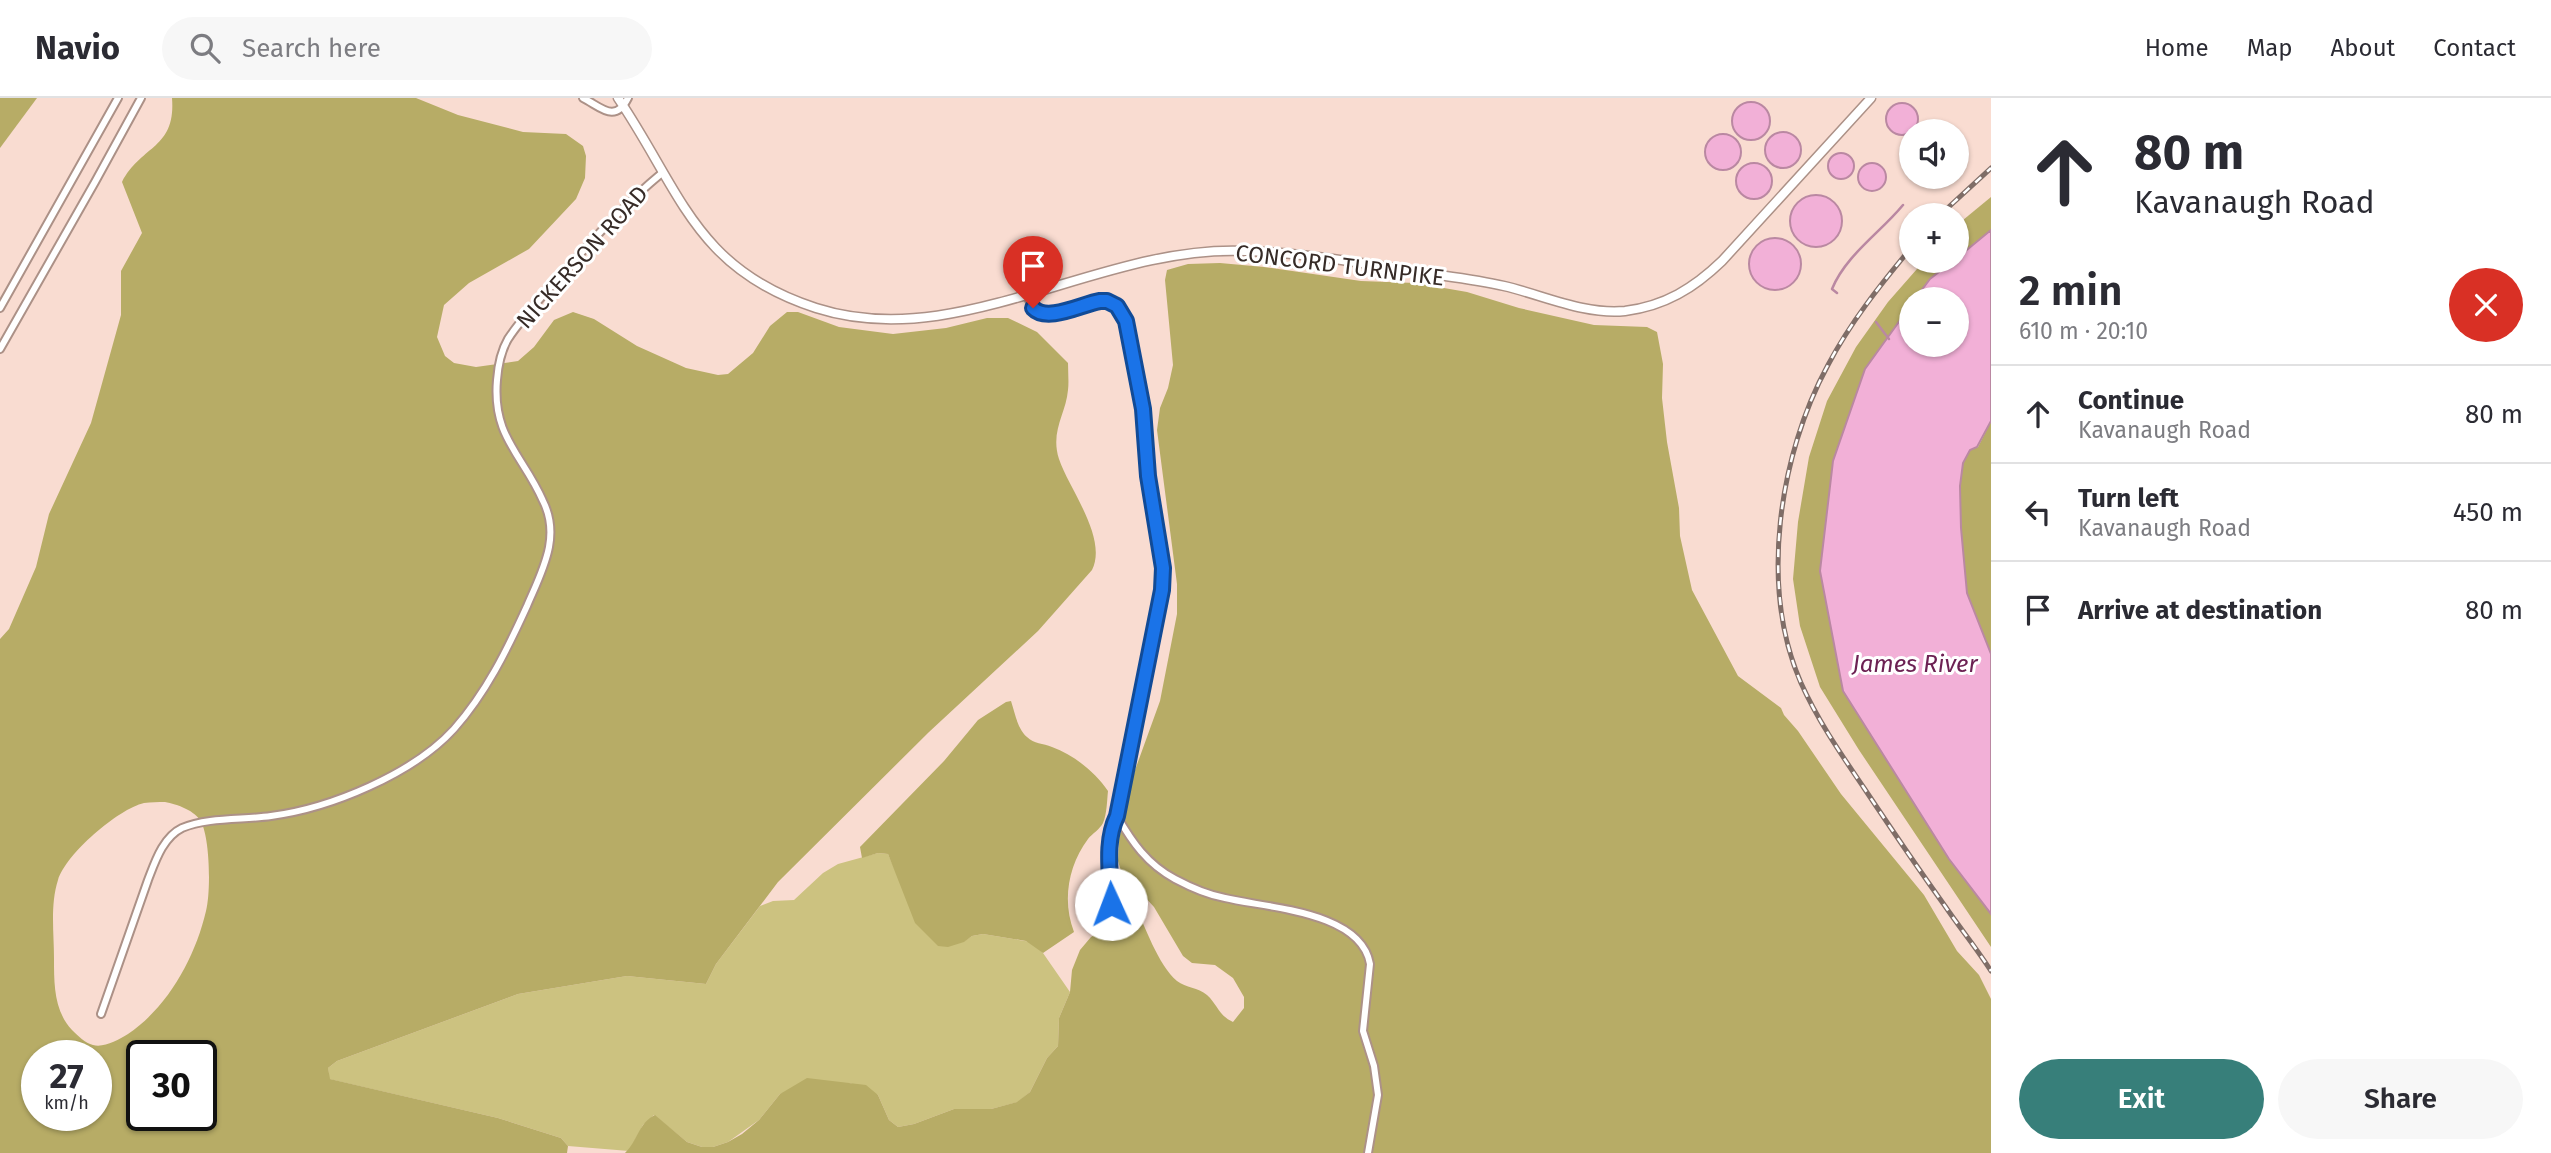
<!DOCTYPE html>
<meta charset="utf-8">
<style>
:root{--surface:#fff;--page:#f7f7f7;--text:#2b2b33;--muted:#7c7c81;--line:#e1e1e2;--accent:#377f7a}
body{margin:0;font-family:"Fira Sans",sans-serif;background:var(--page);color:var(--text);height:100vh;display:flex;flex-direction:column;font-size:26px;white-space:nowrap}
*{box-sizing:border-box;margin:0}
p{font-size:23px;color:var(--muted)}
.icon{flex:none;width:38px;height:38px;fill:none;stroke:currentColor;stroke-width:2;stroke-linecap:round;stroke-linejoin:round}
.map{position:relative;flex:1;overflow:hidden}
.side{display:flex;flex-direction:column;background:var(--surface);width:560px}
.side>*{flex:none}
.hud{background:#fff;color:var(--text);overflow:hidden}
.fabs{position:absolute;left:1899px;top:21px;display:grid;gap:14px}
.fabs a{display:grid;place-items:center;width:70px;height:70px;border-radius:50%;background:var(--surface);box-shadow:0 2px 5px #0004;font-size:35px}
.speed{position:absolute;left:21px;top:942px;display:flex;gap:14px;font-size:35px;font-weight:700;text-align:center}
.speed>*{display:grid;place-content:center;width:91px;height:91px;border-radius:50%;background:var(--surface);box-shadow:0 2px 5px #0004;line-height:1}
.speed small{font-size:18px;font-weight:400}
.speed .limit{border:4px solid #111;border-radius:10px;background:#fff;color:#111}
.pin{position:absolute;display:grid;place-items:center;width:60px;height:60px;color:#fff;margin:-72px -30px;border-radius:50% 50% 50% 0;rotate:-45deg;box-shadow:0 0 7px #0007}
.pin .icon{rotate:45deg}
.me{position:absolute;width:77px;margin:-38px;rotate:358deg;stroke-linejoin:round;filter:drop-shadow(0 0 5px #0008)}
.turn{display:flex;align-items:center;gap:24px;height:147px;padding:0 28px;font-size:32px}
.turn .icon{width:91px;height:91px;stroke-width:2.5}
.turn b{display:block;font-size:49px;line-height:60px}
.round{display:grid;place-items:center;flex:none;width:74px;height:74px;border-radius:37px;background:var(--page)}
.overview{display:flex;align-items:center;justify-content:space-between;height:119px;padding:0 28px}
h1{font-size:42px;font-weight:600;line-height:52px}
.primary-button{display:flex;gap:14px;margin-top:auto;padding:14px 28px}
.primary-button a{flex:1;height:80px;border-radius:42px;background:var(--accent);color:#fff;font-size:28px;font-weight:600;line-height:80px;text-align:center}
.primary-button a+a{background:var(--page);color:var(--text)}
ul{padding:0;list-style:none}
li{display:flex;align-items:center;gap:21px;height:98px;padding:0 28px;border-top:2px solid var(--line)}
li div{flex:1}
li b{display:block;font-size:26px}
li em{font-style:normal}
header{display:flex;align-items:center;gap:42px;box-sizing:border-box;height:98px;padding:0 35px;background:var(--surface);border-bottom:2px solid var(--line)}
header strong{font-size:33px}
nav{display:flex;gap:38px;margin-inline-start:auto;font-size:24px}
.search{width:490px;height:63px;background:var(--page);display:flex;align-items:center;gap:18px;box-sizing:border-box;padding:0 24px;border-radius:38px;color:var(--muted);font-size:26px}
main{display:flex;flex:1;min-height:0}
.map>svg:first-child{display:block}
.green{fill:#ccc280}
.forest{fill:#b7ac66;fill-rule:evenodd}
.water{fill:#f2b0d7;stroke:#ba88a2;stroke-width:2}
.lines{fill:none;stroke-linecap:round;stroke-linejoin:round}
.stream{stroke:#ba88a2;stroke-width:2.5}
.minor-casing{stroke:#ac9187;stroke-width:10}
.tertiary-casing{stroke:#ac9187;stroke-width:11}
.minor{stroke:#fff;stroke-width:6}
.tertiary{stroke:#fff;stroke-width:8}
.rail-casing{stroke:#7f6d67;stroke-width:5}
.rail{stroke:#fff;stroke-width:2.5;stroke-dasharray:8;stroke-linecap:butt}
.route-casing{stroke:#114b97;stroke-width:18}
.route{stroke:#1a73e8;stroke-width:12}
.labels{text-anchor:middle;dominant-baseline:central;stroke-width:6;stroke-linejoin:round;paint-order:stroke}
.street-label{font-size:23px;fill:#362b27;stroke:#fff}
.water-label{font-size:24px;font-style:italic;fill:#6c2153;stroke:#fff}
</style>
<header>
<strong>Navio</strong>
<div class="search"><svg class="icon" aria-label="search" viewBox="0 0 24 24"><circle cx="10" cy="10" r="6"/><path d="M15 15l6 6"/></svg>Search here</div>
<nav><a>Home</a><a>Map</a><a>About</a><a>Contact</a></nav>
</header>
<main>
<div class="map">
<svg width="1991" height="1055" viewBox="0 0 1991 1055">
<rect width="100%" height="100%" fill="#f9dcd1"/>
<polygon class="green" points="878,755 888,756 902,788 963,844 972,838 983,836 1031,844 1043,855 1070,894 1059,920 1058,948 1047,960 1030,994 1018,1004 991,1011 954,1011 914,1026 898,1029 889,1022 878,997 850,985 839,986 834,984 780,996 759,1022 728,1044 713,1049 702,1049 687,1044 654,1017 643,1027 629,1053 568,1048 561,1040 498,1020 329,981 328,970 337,963 518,896 627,878 706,886 716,866 760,808 773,803 794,802 823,775 838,766"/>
<g class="forest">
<polygon points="0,0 37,0 0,50"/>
<path d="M172 0H416L458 17 523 34 566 36 583 48 586 58 585 80 576 101 529 151 469 185 444 207 437 239 445 258 454 265 476 269 518 263 534 249 554 222 573 214 594 221 637 248 686 270 718 277 728 276 753 255 770 228 787 214H798L839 229 893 236 946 230 987 220H1008L1037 234 1068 265C1068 274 1069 284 1068 292 1066 316 1050 333 1059 361 1069 391 1108 440 1092 472L1038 533 929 634 778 784 716 866 706 886 627 878 518 896 337 963 328 970 330 981 498 1020 561 1040 568 1048 567 1055H0V541L9 531 36 469 49 416 91 325 121 217V173L142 135 122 84C141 47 176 51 172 0ZM165 704C177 706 196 713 201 724 210 740 211 794 206 813 195 860 168 909 128 936 118 942 104 950 93 947 85 945 78 938 72 932 54 913 54 886 54 861 54 835 50 807 58 782 66 756 118 711 144 705 151 704 158 704 165 704ZM37 957H96V1017H37ZM142 957H201V1017H142Z"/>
<polygon points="1991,99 1991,132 1957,160 1957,127"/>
<polygon points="1924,163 1953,163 1930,181 1915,201 1911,201 1911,207 1865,271 1843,593 1949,761 1991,816 1991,849 1859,652 1820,589 1800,528 1793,481 1798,424 1809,359 1827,303 1856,249 1888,204"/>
<path d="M1220 165 1264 169 1361 183 1415 185 1467 194 1519 210 1594 227 1647 229 1657 234 1663 266 1662 300 1667 344 1679 410 1680 438 1692 492 1738 578 1781 610 1784 617 1798 633 1841 696 1924 797 1957 853 1979 877 1991 901V1055H625C637 1044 639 1024 655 1017L687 1044 702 1049H713L728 1044 742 1036 759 1022 780 996 807 980 866 987 878 997 889 1022 898 1029 914 1026 954 1011H991L1017 1004 1030 994 1047 960 1058 948 1059 920 1070 894 1072 872 1080 852 1091 839 1118 822 1125 801H1130L1134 805C1145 828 1158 867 1177 883 1186 890 1198 889 1207 897 1218 907 1218 917 1233 924L1244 910V899L1233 880 1215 867 1192 865 1183 858 1154 809 1121 773 1118 763 1119 741 1130 686 1160 603 1177 516V486L1157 332 1160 310 1168 290 1173 267 1165 182 1167 172 1188 166Z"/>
<polygon points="1991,323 1991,556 1967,495 1961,430 1960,388 1963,365 1970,352 1978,349"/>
<path d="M1011 603C1015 615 1017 630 1027 639 1034 646 1043 645 1052 649 1074 657 1095 674 1108 693 1107 702 1107 716 1103 725 1100 731 1092 736 1088 741 1068 768 1062 803 1074 834L1043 855 1026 843 983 836 972 838 964 844 948 849 938 848 915 825 888 756 878 755 862 760 860 749 944 663 978 622 1006 604Z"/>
</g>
<g class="water">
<circle cx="1751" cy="23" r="19"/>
<circle cx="1902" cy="21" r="16"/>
<circle cx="1783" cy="52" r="18"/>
<circle cx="1723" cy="54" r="18"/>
<circle cx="1841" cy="68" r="13"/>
<circle cx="1754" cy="83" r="18"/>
<circle cx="1872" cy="79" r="14"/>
<circle cx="1816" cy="123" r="26"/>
<polygon points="1991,132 1991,323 1977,349 1970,352 1963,365 1960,388 1961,430 1967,495 1991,556 1991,816 1949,761 1843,593 1820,473 1833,363 1865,271 1911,207 1911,247 1956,247 1956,201 1915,201 1930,181 1953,163 1956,163 1957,160"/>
<circle cx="1775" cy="166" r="26"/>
</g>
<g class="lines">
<g class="stream">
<path d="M1837 195 1832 191C1846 157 1880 135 1903 107"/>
<polyline points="1876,224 1889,241"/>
</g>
<g class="minor-casing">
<g id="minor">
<path d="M583 0C601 9 615 26 628 0"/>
<path d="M1026 196 1033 210 1043 216 1100 203 1117 208 1126 223 1143 311 1148 378 1163 470 1162 492 1117 718C1104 745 1111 777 1110 806"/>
<polyline points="0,210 118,0"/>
<polyline points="0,251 95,84 141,0"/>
<path d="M1117 718C1132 744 1147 766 1175 781 1190 789 1208 797 1225 800 1266 810 1361 813 1370 866L1363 933 1374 968 1378 997 1368 1055"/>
<path d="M101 916 148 782C155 764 163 739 182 730 208 719 243 722 271 718 331 710 413 676 454 631 486 595 507 552 527 508 535 489 545 470 549 449 552 433 550 417 543 403 523 357 492 339 497 282 498 269 501 253 508 241 521 221 539 202 555 184 589 146 623 107 662 75"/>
</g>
</g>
<g class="tertiary-casing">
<path id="tertiary" d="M618 0C681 93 695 171 816 210 959 256 1099 146 1246 153 1302 155 1357 164 1412 173 1443 178 1474 181 1504 188 1543 197 1584 217 1625 213 1665 208 1694 190 1722 163L1871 0"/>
</g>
<use href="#minor" class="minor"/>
<use href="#tertiary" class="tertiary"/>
<g class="rail-casing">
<g id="rail">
<polyline points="1940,117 1991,70"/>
<path d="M1911 150C1880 187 1850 225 1828 267 1779 357 1759 489 1801 585 1818 623 1841 656 1864 690 1890 729 1917 769 1945 808 1960 830 1977 851 1991 873"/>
</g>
</g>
<use href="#rail" class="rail"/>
</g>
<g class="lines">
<g class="route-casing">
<path id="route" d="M1033 210C1047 225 1082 206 1100 203H1107L1117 208 1126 223 1143 311 1148 378 1163 470 1162 492 1117 718C1104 745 1111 777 1111 806"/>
</g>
<use href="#route" class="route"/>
</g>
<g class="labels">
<g class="street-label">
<text transform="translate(582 159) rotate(-48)">NICKERSON ROAD</text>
<text transform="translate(1340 167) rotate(7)">CONCORD TURNPIKE</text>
</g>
<g class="water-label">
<text x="1915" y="566">James River</text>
</g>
</g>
</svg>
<div class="fabs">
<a><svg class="icon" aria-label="sound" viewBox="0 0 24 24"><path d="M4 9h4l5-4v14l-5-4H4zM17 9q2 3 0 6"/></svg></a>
<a>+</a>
<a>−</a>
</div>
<div class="speed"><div>27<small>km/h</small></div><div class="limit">30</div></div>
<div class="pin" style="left:1033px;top:210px;background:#d93025"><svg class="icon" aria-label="arrive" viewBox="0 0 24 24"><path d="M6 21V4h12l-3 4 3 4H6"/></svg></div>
<svg class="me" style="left:1111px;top:806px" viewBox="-20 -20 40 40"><circle r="19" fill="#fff"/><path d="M0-13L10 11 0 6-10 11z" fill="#1a73e8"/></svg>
</div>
<section class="side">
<div class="hud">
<div class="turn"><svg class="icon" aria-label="ahead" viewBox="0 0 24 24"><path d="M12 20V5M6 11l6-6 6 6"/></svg><div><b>80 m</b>Kavanaugh Road</div></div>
</div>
<div class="overview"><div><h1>2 min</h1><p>610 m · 20:10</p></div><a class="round" style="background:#d93025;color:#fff"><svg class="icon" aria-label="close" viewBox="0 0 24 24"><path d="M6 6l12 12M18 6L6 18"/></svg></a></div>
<ul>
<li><svg class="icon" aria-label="ahead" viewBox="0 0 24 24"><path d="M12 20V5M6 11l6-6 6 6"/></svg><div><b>Continue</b><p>Kavanaugh Road</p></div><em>80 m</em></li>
<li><svg class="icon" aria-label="left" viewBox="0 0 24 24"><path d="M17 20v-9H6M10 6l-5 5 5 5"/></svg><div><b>Turn left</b><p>Kavanaugh Road</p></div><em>450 m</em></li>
<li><svg class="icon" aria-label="arrive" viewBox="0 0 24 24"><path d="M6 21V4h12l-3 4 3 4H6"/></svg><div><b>Arrive at destination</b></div><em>80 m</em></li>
</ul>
<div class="primary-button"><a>Exit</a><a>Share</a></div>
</section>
</main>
